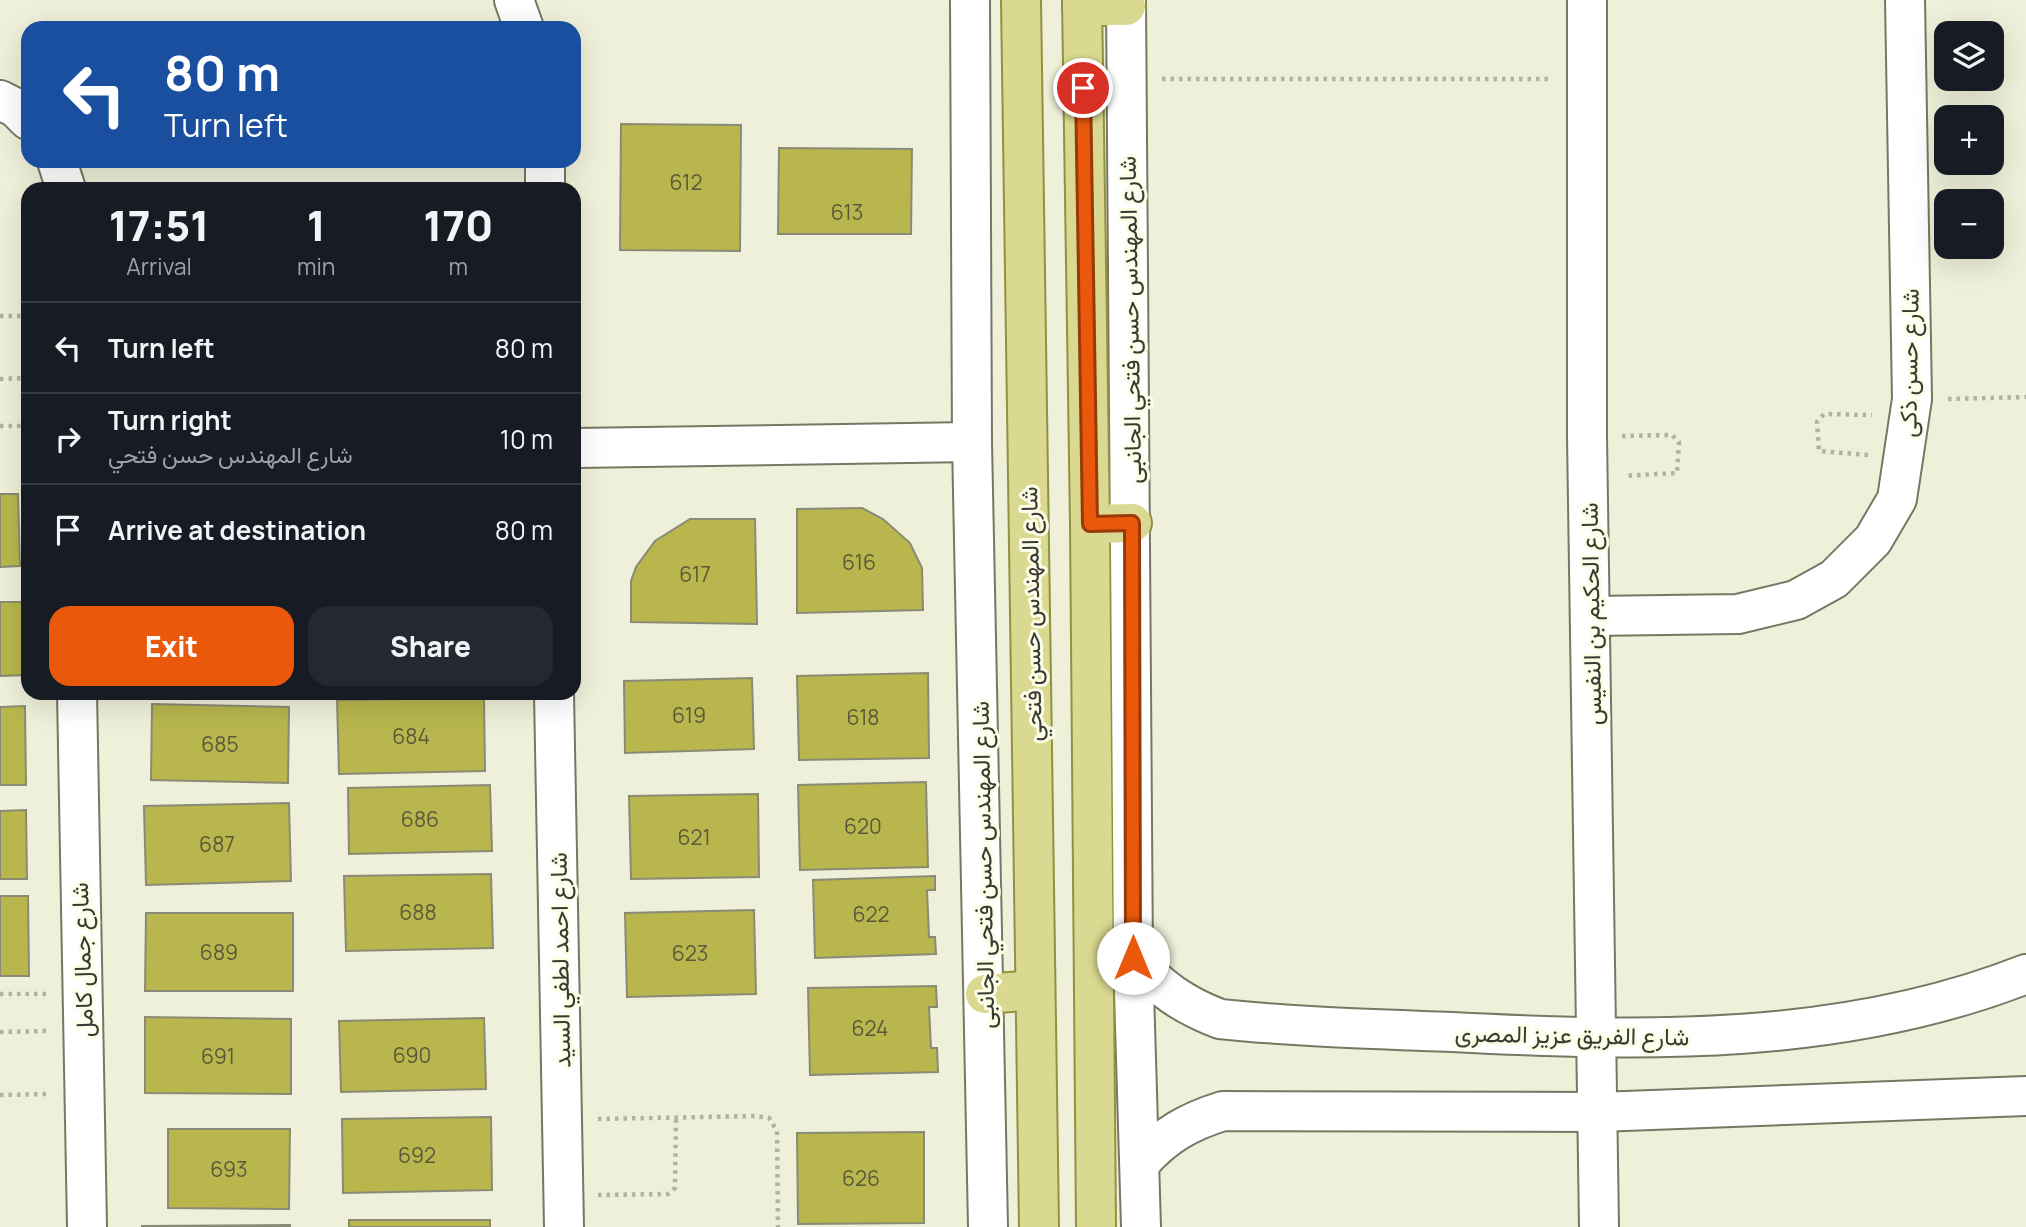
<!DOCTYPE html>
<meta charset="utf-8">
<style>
:root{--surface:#171b24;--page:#242831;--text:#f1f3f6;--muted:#9ea1a6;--line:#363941;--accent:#ea580c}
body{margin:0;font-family:Manrope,Vazirmatn,sans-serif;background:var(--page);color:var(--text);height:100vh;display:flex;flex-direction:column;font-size:26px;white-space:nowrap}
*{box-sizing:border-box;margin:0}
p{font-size:23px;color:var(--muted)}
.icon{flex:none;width:38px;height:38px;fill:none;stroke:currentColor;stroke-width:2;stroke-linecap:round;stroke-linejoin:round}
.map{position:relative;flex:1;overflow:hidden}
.panel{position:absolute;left:21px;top:182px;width:560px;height:518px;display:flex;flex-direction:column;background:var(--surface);border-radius:21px;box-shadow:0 7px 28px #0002}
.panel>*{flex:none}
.hud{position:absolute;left:21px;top:21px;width:560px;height:147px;border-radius:21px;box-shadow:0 7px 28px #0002;background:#1a4fa0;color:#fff;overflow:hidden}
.fabs{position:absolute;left:1934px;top:21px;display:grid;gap:14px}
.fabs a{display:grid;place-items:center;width:70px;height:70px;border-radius:14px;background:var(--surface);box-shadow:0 7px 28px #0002;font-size:35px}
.pin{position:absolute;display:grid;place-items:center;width:60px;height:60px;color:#fff;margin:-30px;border:4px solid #fff;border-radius:50%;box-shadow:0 2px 7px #0007}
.me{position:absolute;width:77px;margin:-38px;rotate:0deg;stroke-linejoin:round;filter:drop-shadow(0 0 5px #0008)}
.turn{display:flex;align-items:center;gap:24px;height:147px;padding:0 28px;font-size:32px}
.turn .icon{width:91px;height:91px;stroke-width:2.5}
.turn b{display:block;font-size:49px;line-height:60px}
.eta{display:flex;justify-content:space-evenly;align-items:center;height:119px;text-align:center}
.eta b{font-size:42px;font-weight:800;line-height:49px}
.button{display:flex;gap:14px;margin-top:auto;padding:14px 28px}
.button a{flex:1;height:80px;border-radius:21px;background:var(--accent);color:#fff;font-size:28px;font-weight:800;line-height:80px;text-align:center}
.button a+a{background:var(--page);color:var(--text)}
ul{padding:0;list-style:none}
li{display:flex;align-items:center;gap:21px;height:91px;padding:0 28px;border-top:2px solid var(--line)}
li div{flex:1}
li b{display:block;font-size:26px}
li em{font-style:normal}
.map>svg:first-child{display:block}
.building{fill:#b8b64d;stroke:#8a8b76;stroke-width:2}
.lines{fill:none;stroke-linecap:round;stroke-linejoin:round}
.minor-casing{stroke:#777763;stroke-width:42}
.major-casing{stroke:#929041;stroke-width:42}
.path{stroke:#b2b2a0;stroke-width:4.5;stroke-dasharray:3.5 5;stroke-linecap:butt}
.minor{stroke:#fff;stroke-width:38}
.major{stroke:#dad992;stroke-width:38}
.route-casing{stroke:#983908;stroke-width:18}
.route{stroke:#ea580c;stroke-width:12}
.labels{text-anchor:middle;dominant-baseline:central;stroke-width:6;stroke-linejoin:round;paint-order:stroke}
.number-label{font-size:21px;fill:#5a5939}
.street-label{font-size:24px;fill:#3a3a32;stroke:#fcfde6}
</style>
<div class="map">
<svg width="2026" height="1227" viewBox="0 0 2026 1227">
<rect width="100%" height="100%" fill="#eff0d9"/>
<g class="building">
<polygon points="621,124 741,125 740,251 620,250"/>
<polygon points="779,148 912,149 911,234 778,234"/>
<polygon points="0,494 18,494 20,566 0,567"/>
<polygon points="862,508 883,519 910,543 922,568 923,610 797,613 797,509"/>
<polygon points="690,519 755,519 757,624 631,622 631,581 636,567 655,541"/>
<polygon points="0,602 28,602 28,675 0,676"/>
<polygon points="928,673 929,758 799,760 797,676"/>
<polygon points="752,678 754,749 625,753 624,681"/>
<polygon points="484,698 485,771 339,774 337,700"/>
<polygon points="152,704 289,707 288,783 151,780"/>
<polygon points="25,706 26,785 0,785 0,707"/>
<polygon points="926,782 928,867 800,870 798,785"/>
<polygon points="490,785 492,851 349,854 348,788"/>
<polygon points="758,794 759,877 631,879 629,796"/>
<polygon points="289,803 291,881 146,885 144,806"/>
<polygon points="26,810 27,879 0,879 0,811"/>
<polygon points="491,874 493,948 346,951 344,876"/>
<polygon points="935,876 935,890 927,890 929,937 935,937 936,954 815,958 813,880"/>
<polygon points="0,896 28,896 29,976 0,976"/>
<polygon points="754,910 756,994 627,997 625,913"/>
<polygon points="146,913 293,913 293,991 145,991"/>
<polygon points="936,986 937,1007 929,1007 931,1048 937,1048 938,1072 810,1075 808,988"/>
<polygon points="145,1017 291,1019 291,1094 145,1093"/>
<polygon points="484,1018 486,1089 341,1092 339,1021"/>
<polygon points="491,1117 492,1190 343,1193 342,1119"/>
<polygon points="168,1129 290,1129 289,1209 168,1208"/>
<polygon points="924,1132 924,1223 798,1224 797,1133"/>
<rect x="349" y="1220" width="141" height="7"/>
<polygon points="290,1225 290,1227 142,1227 142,1226"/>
</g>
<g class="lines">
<g class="minor-casing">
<g id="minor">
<polyline points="514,0 524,28"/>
<polyline points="970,0 972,442 988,1227"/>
<polyline points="1126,0 1133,958 1141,1227"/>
<polyline points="1587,0 1587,436 1599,1227"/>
<polyline points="0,100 16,108 28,120"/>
<polyline points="57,161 66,189"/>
<polyline points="545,161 545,189"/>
<polyline points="574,448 972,442"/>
<polyline points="1591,616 1738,614 1796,600 1834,579 1873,540 1897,499 1912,399 1905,0"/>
<polyline points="77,693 87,1227"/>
<polyline points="554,693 564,1227"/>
<path d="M1133 958C1159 988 1183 1005 1220 1019 1297 1027 1375 1029 1452 1032 1646 1042 1843 1046 2026 974"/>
<path d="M1141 1162C1165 1135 1188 1122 1223 1111L1598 1112 2026 1096"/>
</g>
</g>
<g class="major-casing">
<g id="major">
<polyline points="1021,0 1039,1227"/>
<polyline points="1082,0 1090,524 1096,1227"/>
<polyline points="1082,6 1126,6"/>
<polyline points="1090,524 1132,523"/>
<polyline points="985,994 1035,990"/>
</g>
</g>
<g class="path">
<polyline points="1162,79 1552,79"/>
<polyline points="0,316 28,316"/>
<polyline points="0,379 28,378"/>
<polyline points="1948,399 2026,397"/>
<polyline points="0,426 28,426"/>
<polyline points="1622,436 1672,435 1679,442 1677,473 1624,476"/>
<polyline points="1868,455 1819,451 1817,422 1824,414 1872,415"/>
<polyline points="0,994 48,994"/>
<polyline points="0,1032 48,1031"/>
<polyline points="0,1095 48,1094"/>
<polyline points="598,1119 756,1116 769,1118 777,1131 778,1227"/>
<polyline points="598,1195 668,1194 675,1188 676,1117"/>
</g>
<use href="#minor" class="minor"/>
<use href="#major" class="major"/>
</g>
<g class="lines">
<g class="route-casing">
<polyline id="route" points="1083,88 1090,524 1132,523 1133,958"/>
</g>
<use href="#route" class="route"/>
</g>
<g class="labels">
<g class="number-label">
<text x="686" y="182">612</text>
<text x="847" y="212">613</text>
<text x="859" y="562">616</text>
<text x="695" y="574">617</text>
<text x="689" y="715">619</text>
<text x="863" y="717">618</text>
<text x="411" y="736">684</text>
<text x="220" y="744">685</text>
<text x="420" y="819">686</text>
<text x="863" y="826">620</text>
<text x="694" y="837">621</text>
<text x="217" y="844">687</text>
<text x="418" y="912">688</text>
<text x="871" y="914">622</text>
<text x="219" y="952">689</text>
<text x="690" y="953">623</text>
<text x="870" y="1028">624</text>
<text x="412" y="1055">690</text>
<text x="218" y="1056">691</text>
<text x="417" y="1155">692</text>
<text x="229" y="1169">693</text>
<text x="861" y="1178">626</text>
</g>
<g class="street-label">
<text transform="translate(1129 320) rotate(-91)">شارع المهندس حسن فتحي الجانبى</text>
<text transform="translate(1908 363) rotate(-89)">شارع حسن ذكى</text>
<text transform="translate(1030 614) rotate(-91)">شارع المهندس حسن فتحي</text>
<text transform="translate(1590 614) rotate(-91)">شارع الحكيم بن النفيس</text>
<text transform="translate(982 865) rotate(-91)">شارع المهندس حسن فتحي الجانبى</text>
<text transform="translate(81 960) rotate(-92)">شارع جمال كامل</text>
<text transform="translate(559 960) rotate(-91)">شارع احمد لطفي السيد</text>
<text transform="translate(1572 1034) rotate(1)">شارع الفريق عزيز المصرى</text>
</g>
</g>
</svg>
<div class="fabs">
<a><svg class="icon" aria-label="layers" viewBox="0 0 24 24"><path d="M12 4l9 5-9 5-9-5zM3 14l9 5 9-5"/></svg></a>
<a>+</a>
<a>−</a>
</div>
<div class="pin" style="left:1083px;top:88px;background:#d93025"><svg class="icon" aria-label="arrive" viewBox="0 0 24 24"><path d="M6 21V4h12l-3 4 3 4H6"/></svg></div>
<svg class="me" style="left:1133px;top:958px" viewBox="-20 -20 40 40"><circle r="19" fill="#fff"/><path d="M0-13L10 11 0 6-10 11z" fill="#ea580c"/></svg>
<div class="hud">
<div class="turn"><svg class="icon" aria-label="left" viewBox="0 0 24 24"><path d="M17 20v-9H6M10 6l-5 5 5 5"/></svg><div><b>80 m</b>Turn left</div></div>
</div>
<section class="panel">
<div class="eta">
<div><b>17:51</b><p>Arrival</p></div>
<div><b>1</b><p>min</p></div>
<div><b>170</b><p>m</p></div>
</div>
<ul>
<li><svg class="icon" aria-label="left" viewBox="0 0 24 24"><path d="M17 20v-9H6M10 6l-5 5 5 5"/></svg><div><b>Turn left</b></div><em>80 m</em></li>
<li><svg class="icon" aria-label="right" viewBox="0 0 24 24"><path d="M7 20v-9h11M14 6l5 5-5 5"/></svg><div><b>Turn right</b><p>شارع المهندس حسن فتحي</p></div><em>10 m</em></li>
<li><svg class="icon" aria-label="arrive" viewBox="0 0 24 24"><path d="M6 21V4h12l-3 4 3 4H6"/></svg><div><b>Arrive at destination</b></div><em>80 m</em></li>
</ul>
<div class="button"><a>Exit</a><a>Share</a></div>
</section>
</div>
